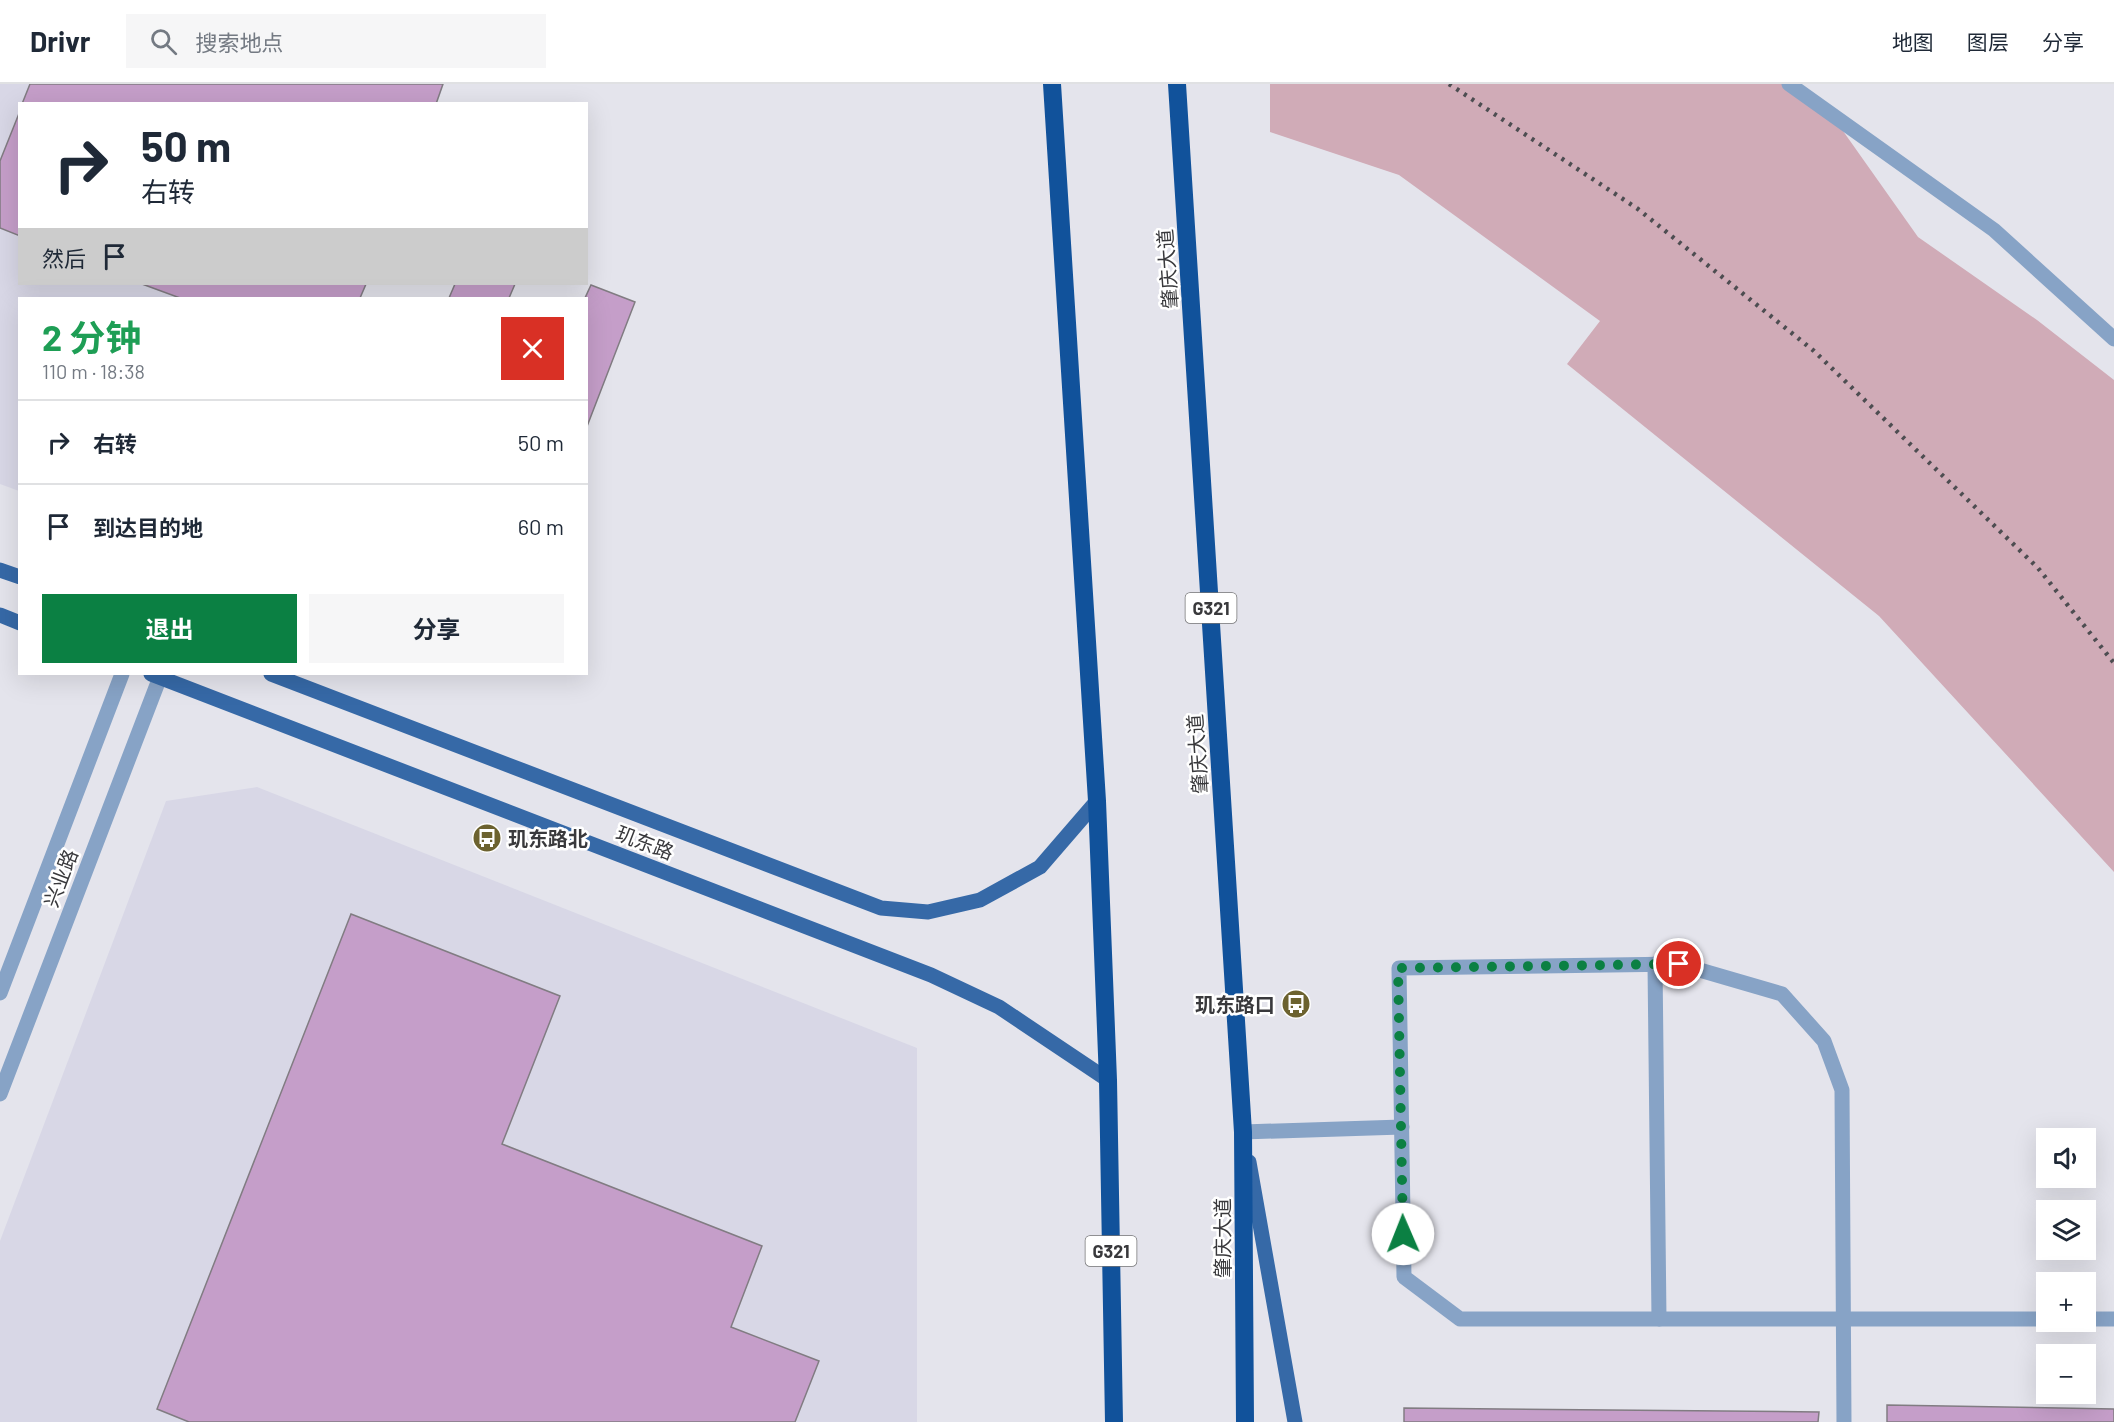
<!DOCTYPE html>
<html lang="zh">
<meta charset="utf-8">
<style>
:root{--surface:#fff;--page:#f6f6f7;--text:#1f2937;--muted:#747a83;--line:#e0e1e3;--accent:#0b8043}
body{margin:0;font-family:Barlow,"Noto Sans SC",sans-serif;background:var(--page);color:var(--text);height:100vh;display:flex;flex-direction:column;font-size:22px;white-space:nowrap}
*{box-sizing:border-box;margin:0}
p{font-size:20px;color:var(--muted)}
.icon{flex:none;width:33px;height:33px;fill:none;stroke:currentColor;stroke-width:2;stroke-linecap:round;stroke-linejoin:round}
.map{position:relative;flex:1;overflow:hidden}
.sheet{position:absolute;left:18px;top:213px;width:570px;height:378px;display:flex;flex-direction:column;background:var(--surface);border-radius:0px;box-shadow:0 6px 24px #0002}
.sheet>*{flex:none}
.hud{position:absolute;left:18px;top:18px;width:570px;height:183px;border-radius:0px;box-shadow:0 6px 24px #0002;background:#fff;color:var(--text);overflow:hidden}
.controls{position:absolute;left:2036px;top:1044px;display:grid;gap:12px}
.controls a{display:grid;place-items:center;width:60px;height:60px;border-radius:0px;background:var(--surface);box-shadow:0 6px 24px #0002;font-size:30px}
.pin{position:absolute;display:grid;place-items:center;width:51px;height:51px;color:#fff;margin:-26px;border:3px solid #fff;border-radius:50%;box-shadow:0 2px 6px #0007}
.me{position:absolute;width:66px;margin:-33px;rotate:359deg;stroke-linejoin:round;filter:drop-shadow(0 0 4px #0008)}
.turn{display:flex;align-items:center;gap:21px;height:126px;padding:0 24px;font-size:27px}
.turn .icon{width:78px;height:78px;stroke-width:2.5}
.turn b{display:block;font-size:42px;line-height:51px}
.then{display:flex;align-items:center;height:57px;padding:0 24px;background:#0003;gap:12px;font-size:22px}
.round{display:grid;place-items:center;flex:none;width:63px;height:63px;border-radius:0px;background:var(--page)}
.overview{display:flex;align-items:center;justify-content:space-between;height:102px;padding:0 24px}
h1{font-size:36px;font-weight:700;line-height:45px;color:#1e9e55}
.primary-button{display:flex;gap:12px;margin-top:auto;padding:12px 24px}
.primary-button a{flex:1;height:69px;border-radius:0px;background:var(--accent);color:#fff;font-size:24px;font-weight:700;line-height:69px;text-align:center}
.primary-button a+a{background:var(--page);color:var(--text)}
ul{padding:0;list-style:none}
li{display:flex;align-items:center;gap:18px;height:84px;padding:0 24px;border-top:2px solid var(--line)}
li div{flex:1}
li b{display:block;font-size:22px}
li em{font-style:normal}
header{display:flex;align-items:center;gap:36px;box-sizing:border-box;height:84px;padding:0 30px;background:var(--surface);border-bottom:2px solid var(--line)}
header strong{font-size:28px}
nav{display:flex;gap:33px;margin-inline-start:auto;font-size:21px}
.search{width:420px;height:54px;background:var(--page);display:flex;align-items:center;gap:15px;box-sizing:border-box;padding:0 21px;border-radius:0px;color:var(--muted);font-size:22px}
.map>svg:first-child{display:block}
.built{fill:#d8d7e6}
.green{fill:#d0abb7}
.building{fill:#c59ec9;stroke:#817c82;stroke-width:1.5}
.lines{fill:none;stroke-linecap:round;stroke-linejoin:round}
.minor{stroke:#87a3c6;stroke-width:15}
.major{stroke:#3669a7;stroke-width:15}
.highway{stroke:#11529b;stroke-width:18}
.rail{stroke:#4d4d51;stroke-width:4.5;stroke-dasharray:3 6;stroke-linecap:butt}
.route{stroke:#0b8043;stroke-width:10;stroke-dasharray:0 18}
.labels{text-anchor:middle;dominant-baseline:central;stroke-width:5;stroke-linejoin:round;paint-order:stroke}
.shield{fill:#fff;stroke:#747476;stroke-width:1.5}
.shield-label{font-size:18px;font-weight:bold;fill:#39393c}
.street-label{font-size:20px;fill:#39393c;stroke:#fff}
.poi-label{font-size:20px;font-weight:bold;fill:#39393c;stroke:#fff;text-anchor:start}
</style>
<header>
<strong>Drivr</strong>
<div class="search"><svg class="icon" aria-label="search" viewBox="0 0 24 24"><circle cx="10" cy="10" r="6"/><path d="M15 15l6 6"/></svg>搜索地点</div>
<nav><a>地图</a><a>图层</a><a>分享</a></nav>
</header>
<div class="map">
<svg width="2114" height="1338" viewBox="0 0 2114 1338">
<rect width="100%" height="100%" fill="#e4e4ec"/>
<g class="built">
<polygon points="0,0 444,0 437,20 20,20 20,200 367,200 361,214 20,214 19,407 0,400"/>
<polygon points="257,703 917,964 917,1338 0,1338 0,1157 166,717"/>
</g>
<polygon class="green" points="1270,0 1787,0 1831,30 1918,153 2037,236 2114,296 2114,788 1879,532 1567,280 1600,237 1399,91 1270,48"/>
<g class="building">
<polygon points="30,0 443,0 436,20 22,20"/>
<polygon points="20,27 20,152 0,144 0,77"/>
<polygon points="142,200 366,200 360,214 180,214"/>
<polygon points="455,200 515,200 509,214 449,214"/>
<polygon points="591,201 635,218 586,345 585,214"/>
<polygon points="351,830 560,912 502,1060 762,1162 731,1243 819,1277 795,1338 189,1338 157,1325"/>
<polygon points="1887,1321 2114,1325 2114,1338 1887,1338"/>
<polygon points="1404,1324 1819,1328 1818,1338 1404,1338"/>
</g>
<g class="lines">
<g class="minor">
<polyline points="1789,0 1994,146 2114,255"/>
<polyline points="1655,880 1659,1235"/>
<polyline points="0,909 122,590"/>
<polyline points="0,1010 160,593"/>
<polyline points="1243,1048 1402,1043"/>
<polyline points="2085,1235 2114,1235"/>
<polyline points="1844,1338 1842,1006 1824,957 1782,910 1679,880 1399,884 1404,1193 1460,1235 2046,1235"/>
</g>
<g class="major">
<polyline points="0,486 20,493"/>
<polyline points="0,531 20,539"/>
<polyline points="151,590 931,891 999,923 1108,996"/>
<polyline points="271,590 881,824 928,828 980,816 1040,783 1097,717"/>
<polyline points="1249,1078 1295,1338"/>
</g>
<g class="highway">
<polyline points="1052,0 1097,717 1108,996 1114,1338"/>
<polyline points="1177,0 1243,1048 1245,1338"/>
</g>
<polyline class="rail" points="1449,0 1638,125 1814,267 2038,484 2114,579"/>
</g>
<g class="lines">
<polyline class="route" points="1403,1150 1398,884 1679,880"/>
</g>
<defs>
<g id="bus-disc" transform="scale(1.5)"><circle r="9.5" fill="#6c622f" stroke="#fff"/><path d="M-5-6H5V4H4V6H2V4H-2V6H-4V4H-5ZM-3.5-4V0h7V-4ZM-3.5 1.2v1.5H-2V1.2ZM2 1.2v1.5H3.5V1.2Z" fill="#fff"/></g>
</defs>
<g fill-rule="evenodd">
<use href="#bus-disc" x="487" y="754"/>
<use href="#bus-disc" x="1296" y="920"/>
</g>
<g class="labels">
<g class="shield">
<rect x="1185.5" y="509" width="51" height="30" rx="4.5"/>
<rect x="1085.5" y="1152" width="51" height="30" rx="4.5"/>
</g>
<g class="shield-label">
<text x="1211" y="524">G321</text>
<text x="1111" y="1167">G321</text>
</g>
<g class="street-label">
<text transform="translate(1167 185) rotate(-94)">肇庆大道</text>
<text transform="translate(1197 670) rotate(-94)">肇庆大道</text>
<text transform="translate(645 758) rotate(21)">玑东路</text>
<text transform="translate(60 794) rotate(-69)">兴业路</text>
<text transform="translate(1222 1154) rotate(-90)">肇庆大道</text>
</g>
<g class="poi-label">
<text x="508" y="754">玑东路北</text>
<text x="1275" y="920" text-anchor="end">玑东路口</text>
</g>
</g>
</svg>
<div class="controls">
<a><svg class="icon" aria-label="sound" viewBox="0 0 24 24"><path d="M4 9h4l5-4v14l-5-4H4zM17 9q2 3 0 6"/></svg></a>
<a><svg class="icon" aria-label="layers" viewBox="0 0 24 24"><path d="M12 4l9 5-9 5-9-5zM3 14l9 5 9-5"/></svg></a>
<a>+</a>
<a>−</a>
</div>
<div class="pin" style="left:1679px;top:880px;background:#d93025"><svg class="icon" aria-label="arrive" viewBox="0 0 24 24"><path d="M6 21V4h12l-3 4 3 4H6"/></svg></div>
<svg class="me" style="left:1403px;top:1150px" viewBox="-20 -20 40 40"><circle r="19" fill="#fff"/><path d="M0-13L10 11 0 6-10 11z" fill="#0b8043"/></svg>
<div class="hud">
<div class="turn"><svg class="icon" aria-label="right" viewBox="0 0 24 24"><path d="M7 20v-9h11M14 6l5 5-5 5"/></svg><div><b>50 m</b>右转</div></div>
<div class="then">然后<svg class="icon" aria-label="arrive" viewBox="0 0 24 24"><path d="M6 21V4h12l-3 4 3 4H6"/></svg></div>
</div>
<section class="sheet">
<div class="overview"><div><h1>2 分钟</h1><p>110 m · 18:38</p></div><a class="round" style="background:#d93025;color:#fff"><svg class="icon" aria-label="close" viewBox="0 0 24 24"><path d="M6 6l12 12M18 6L6 18"/></svg></a></div>
<ul>
<li><svg class="icon" aria-label="right" viewBox="0 0 24 24"><path d="M7 20v-9h11M14 6l5 5-5 5"/></svg><div><b>右转</b></div><em>50 m</em></li>
<li><svg class="icon" aria-label="arrive" viewBox="0 0 24 24"><path d="M6 21V4h12l-3 4 3 4H6"/></svg><div><b>到达目的地</b></div><em>60 m</em></li>
</ul>
<div class="primary-button"><a>退出</a><a>分享</a></div>
</section>
</div>
